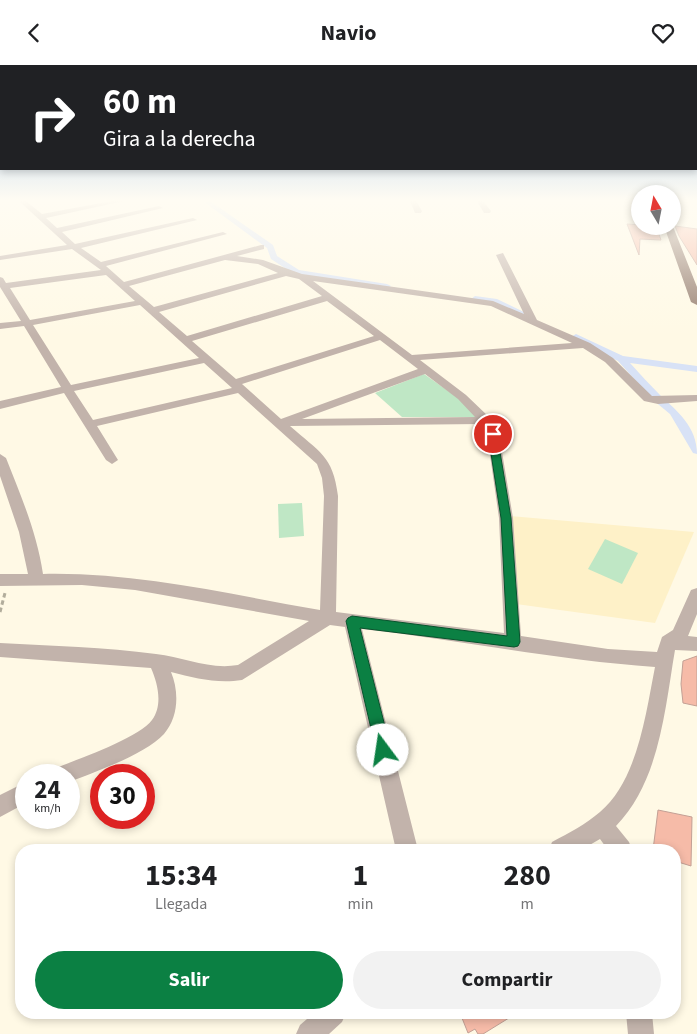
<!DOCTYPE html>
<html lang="es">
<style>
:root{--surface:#fff;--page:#f2f2f2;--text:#202124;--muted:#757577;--accent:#0b8043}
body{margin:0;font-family:"Source Sans 3",sans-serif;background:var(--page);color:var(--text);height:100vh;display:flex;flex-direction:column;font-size:19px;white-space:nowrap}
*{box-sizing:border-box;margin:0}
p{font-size:16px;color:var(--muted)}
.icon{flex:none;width:28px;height:28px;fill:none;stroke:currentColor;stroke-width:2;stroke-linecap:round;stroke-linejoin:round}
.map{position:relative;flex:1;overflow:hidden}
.panel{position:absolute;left:15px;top:779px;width:666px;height:175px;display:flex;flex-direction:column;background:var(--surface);border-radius:20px;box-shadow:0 2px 8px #0003}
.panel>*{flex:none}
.hud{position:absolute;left:0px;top:0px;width:698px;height:105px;box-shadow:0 2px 8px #0003;background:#202124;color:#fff;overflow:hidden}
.needle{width:32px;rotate:350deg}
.controls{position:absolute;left:631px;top:120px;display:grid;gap:10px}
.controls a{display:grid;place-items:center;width:50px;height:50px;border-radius:50%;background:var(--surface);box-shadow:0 2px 8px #0003;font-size:25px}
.speed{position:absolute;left:15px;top:699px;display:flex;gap:10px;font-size:25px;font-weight:700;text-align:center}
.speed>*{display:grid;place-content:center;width:65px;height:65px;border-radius:50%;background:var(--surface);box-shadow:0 2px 8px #0003;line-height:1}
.speed small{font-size:12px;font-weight:400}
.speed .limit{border:8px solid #d22;background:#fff;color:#111}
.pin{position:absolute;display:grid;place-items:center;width:42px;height:42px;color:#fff;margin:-21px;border:2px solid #fff;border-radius:50%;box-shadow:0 1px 5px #0007}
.me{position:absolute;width:55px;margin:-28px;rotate:346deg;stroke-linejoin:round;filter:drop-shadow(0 0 4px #0008)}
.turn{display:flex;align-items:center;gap:18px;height:105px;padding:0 20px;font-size:22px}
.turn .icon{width:65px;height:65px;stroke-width:2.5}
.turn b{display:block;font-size:35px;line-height:42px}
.eta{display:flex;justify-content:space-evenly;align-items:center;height:85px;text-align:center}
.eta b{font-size:30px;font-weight:700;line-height:35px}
.button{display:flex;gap:10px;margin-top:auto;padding:10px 20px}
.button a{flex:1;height:58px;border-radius:30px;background:var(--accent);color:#fff;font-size:20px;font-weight:700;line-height:58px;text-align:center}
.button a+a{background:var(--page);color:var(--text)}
header{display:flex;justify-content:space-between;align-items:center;height:65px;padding:0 20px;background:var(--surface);font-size:22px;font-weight:700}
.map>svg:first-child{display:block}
.built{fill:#fef1c8}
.green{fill:#bfe7c5}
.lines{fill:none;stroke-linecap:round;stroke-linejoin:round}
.canal{fill:#d8e2f6;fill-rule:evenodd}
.building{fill:#f6bba8;stroke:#c3a095}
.path{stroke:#b2ad9c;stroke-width:3;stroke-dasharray:4.5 3;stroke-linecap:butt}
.minor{fill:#c2b3ab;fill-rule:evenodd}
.major{fill:#92796b;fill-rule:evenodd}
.route{fill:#0b8043;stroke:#07532c}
</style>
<header><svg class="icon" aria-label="back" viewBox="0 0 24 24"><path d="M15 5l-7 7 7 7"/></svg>Navio<svg class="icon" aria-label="heart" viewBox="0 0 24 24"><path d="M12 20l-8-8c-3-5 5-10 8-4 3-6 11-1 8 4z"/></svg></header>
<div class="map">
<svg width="697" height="969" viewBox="0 0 697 969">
<rect width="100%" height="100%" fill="#fff9e5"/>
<polygon class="built" points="510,451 694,467 655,558 516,539"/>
<g class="green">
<polygon points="424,309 461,335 476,352 402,352 375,328"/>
<polygon points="302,438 304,471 279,473 278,439"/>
<polygon points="605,474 638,488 622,519 588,504"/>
</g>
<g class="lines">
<g class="canal">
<polygon points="203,136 210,136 273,180 277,191 299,205 387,219 391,221 387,223 294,209 271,194 267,183"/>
<polygon points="475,231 497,234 528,249 524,252 492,238 472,236 471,234"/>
<path d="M576 269 623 291 697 301V307L630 298C640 309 650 320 660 330 678 347 697 362 697 389L693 388 670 349 653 335 618 296 573 274 571 272Z"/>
</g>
</g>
<g class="building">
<polygon points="627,159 656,161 661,175 640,174 639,190"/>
<polygon points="675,161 697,164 697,200 679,171"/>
<polygon points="697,591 697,641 683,638 681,619 683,596"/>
<polygon points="658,745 692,752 691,801 675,796 675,785 653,785"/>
<polygon points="460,948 517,948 483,969 478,969 475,964 468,968"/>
</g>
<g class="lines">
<polyline class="path" points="0,547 5,528"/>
<g class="minor">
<path d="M19 136H26L42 149 112 136H124L46 153 57 163 159 141 163 143 62 167 75 179 193 153 197 155 81 183 101 197 223 167 227 169 106 201 124 217 261 180H264V184L237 191 263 195 302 209 493 236 524 249 496 190 503 188 537 255 590 278 613 293 652 331 697 330V336L658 339 644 336 605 297 583 283 420 295 466 330 489 352 499 369 513 453 521 571 608 584 657 587 662 572 673 565 691 525 697 523V549L688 571 697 572V586L675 585C665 643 660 716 616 761L629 777 632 785H608L600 774 581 785H549L552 777C569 768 586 759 600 747 638 715 646 647 655 602 557 595 460 575 362 564L418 785H396L345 562 330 560 242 615C217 619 195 613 171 607 179 626 179 652 164 669 146 689 95 707 69 717V710H53L56 703C78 694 139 673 152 655 163 640 158 619 151 603L0 592V578C52 581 105 582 156 589 184 592 209 605 238 600L309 556 135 525 82 520 0 521V509H28L19 467 0 411V389L6 393C21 431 37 468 43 509 136 507 228 529 320 545L324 431 322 413 317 399 238 328 97 361 118 395 112 399 106 395 64 328 0 344V336L61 322 24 261 0 264V258L21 256 0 222V212L3 213 6 218 101 205 72 184 0 195V191L67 180ZM225 195 258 199 278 208 154 242 129 221ZM106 210 135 236 30 255 10 223ZM286 211 299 214 322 231 187 271 159 247ZM313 216 491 241 572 278 412 290ZM327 236 374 271 236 314 192 276ZM140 240 199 293 71 320 33 260ZM380 275 418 304 281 354 242 319ZM204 298 232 323 93 355 74 326ZM425 309 458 334 475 352 302 354ZM481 359 487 369 499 453 504 568 336 547 338 431C333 390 319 387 290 361Z"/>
<polygon points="410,136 416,136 422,146 421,148 415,148"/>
<polygon points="477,136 483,136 491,146 490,148 484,148"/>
<polygon points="26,717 26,738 0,752 0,730"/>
<polygon points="314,948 346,948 342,957 329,969 296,969 300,960"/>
<polygon points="626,948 652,948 654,969 628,969"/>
</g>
<polygon class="major" points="672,159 697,222 697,240 691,237 664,161 672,161"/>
</g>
<linearGradient id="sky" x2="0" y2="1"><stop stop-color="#a1c6ee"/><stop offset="0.5" stop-color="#fffcf3"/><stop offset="1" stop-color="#fffcf3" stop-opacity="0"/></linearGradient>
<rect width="697" height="271" fill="url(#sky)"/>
<polygon class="route" points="493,366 497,369 511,453 520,577 518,581 514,582 360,563 391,685 389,690 383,692 378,690 376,685 346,556 348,553 352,551 507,571 501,453 488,369"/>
</svg>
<div class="controls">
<a><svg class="needle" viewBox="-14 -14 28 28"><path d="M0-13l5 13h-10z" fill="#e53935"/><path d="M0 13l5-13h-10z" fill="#757577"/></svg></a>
</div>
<div class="speed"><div>24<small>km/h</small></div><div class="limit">30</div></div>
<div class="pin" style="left:493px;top:369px;background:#d93025"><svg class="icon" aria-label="arrive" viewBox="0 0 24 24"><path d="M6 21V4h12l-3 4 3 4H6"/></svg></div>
<svg class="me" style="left:383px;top:685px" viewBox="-20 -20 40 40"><circle r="19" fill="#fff"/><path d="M0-13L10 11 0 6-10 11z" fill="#0b8043"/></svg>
<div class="hud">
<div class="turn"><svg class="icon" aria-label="right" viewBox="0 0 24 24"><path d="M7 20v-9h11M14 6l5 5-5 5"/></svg><div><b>60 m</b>Gira a la derecha</div></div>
</div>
<section class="panel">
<div class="eta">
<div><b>15:34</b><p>Llegada</p></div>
<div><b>1</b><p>min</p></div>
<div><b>280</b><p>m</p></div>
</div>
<div class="button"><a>Salir</a><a>Compartir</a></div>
</section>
</div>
